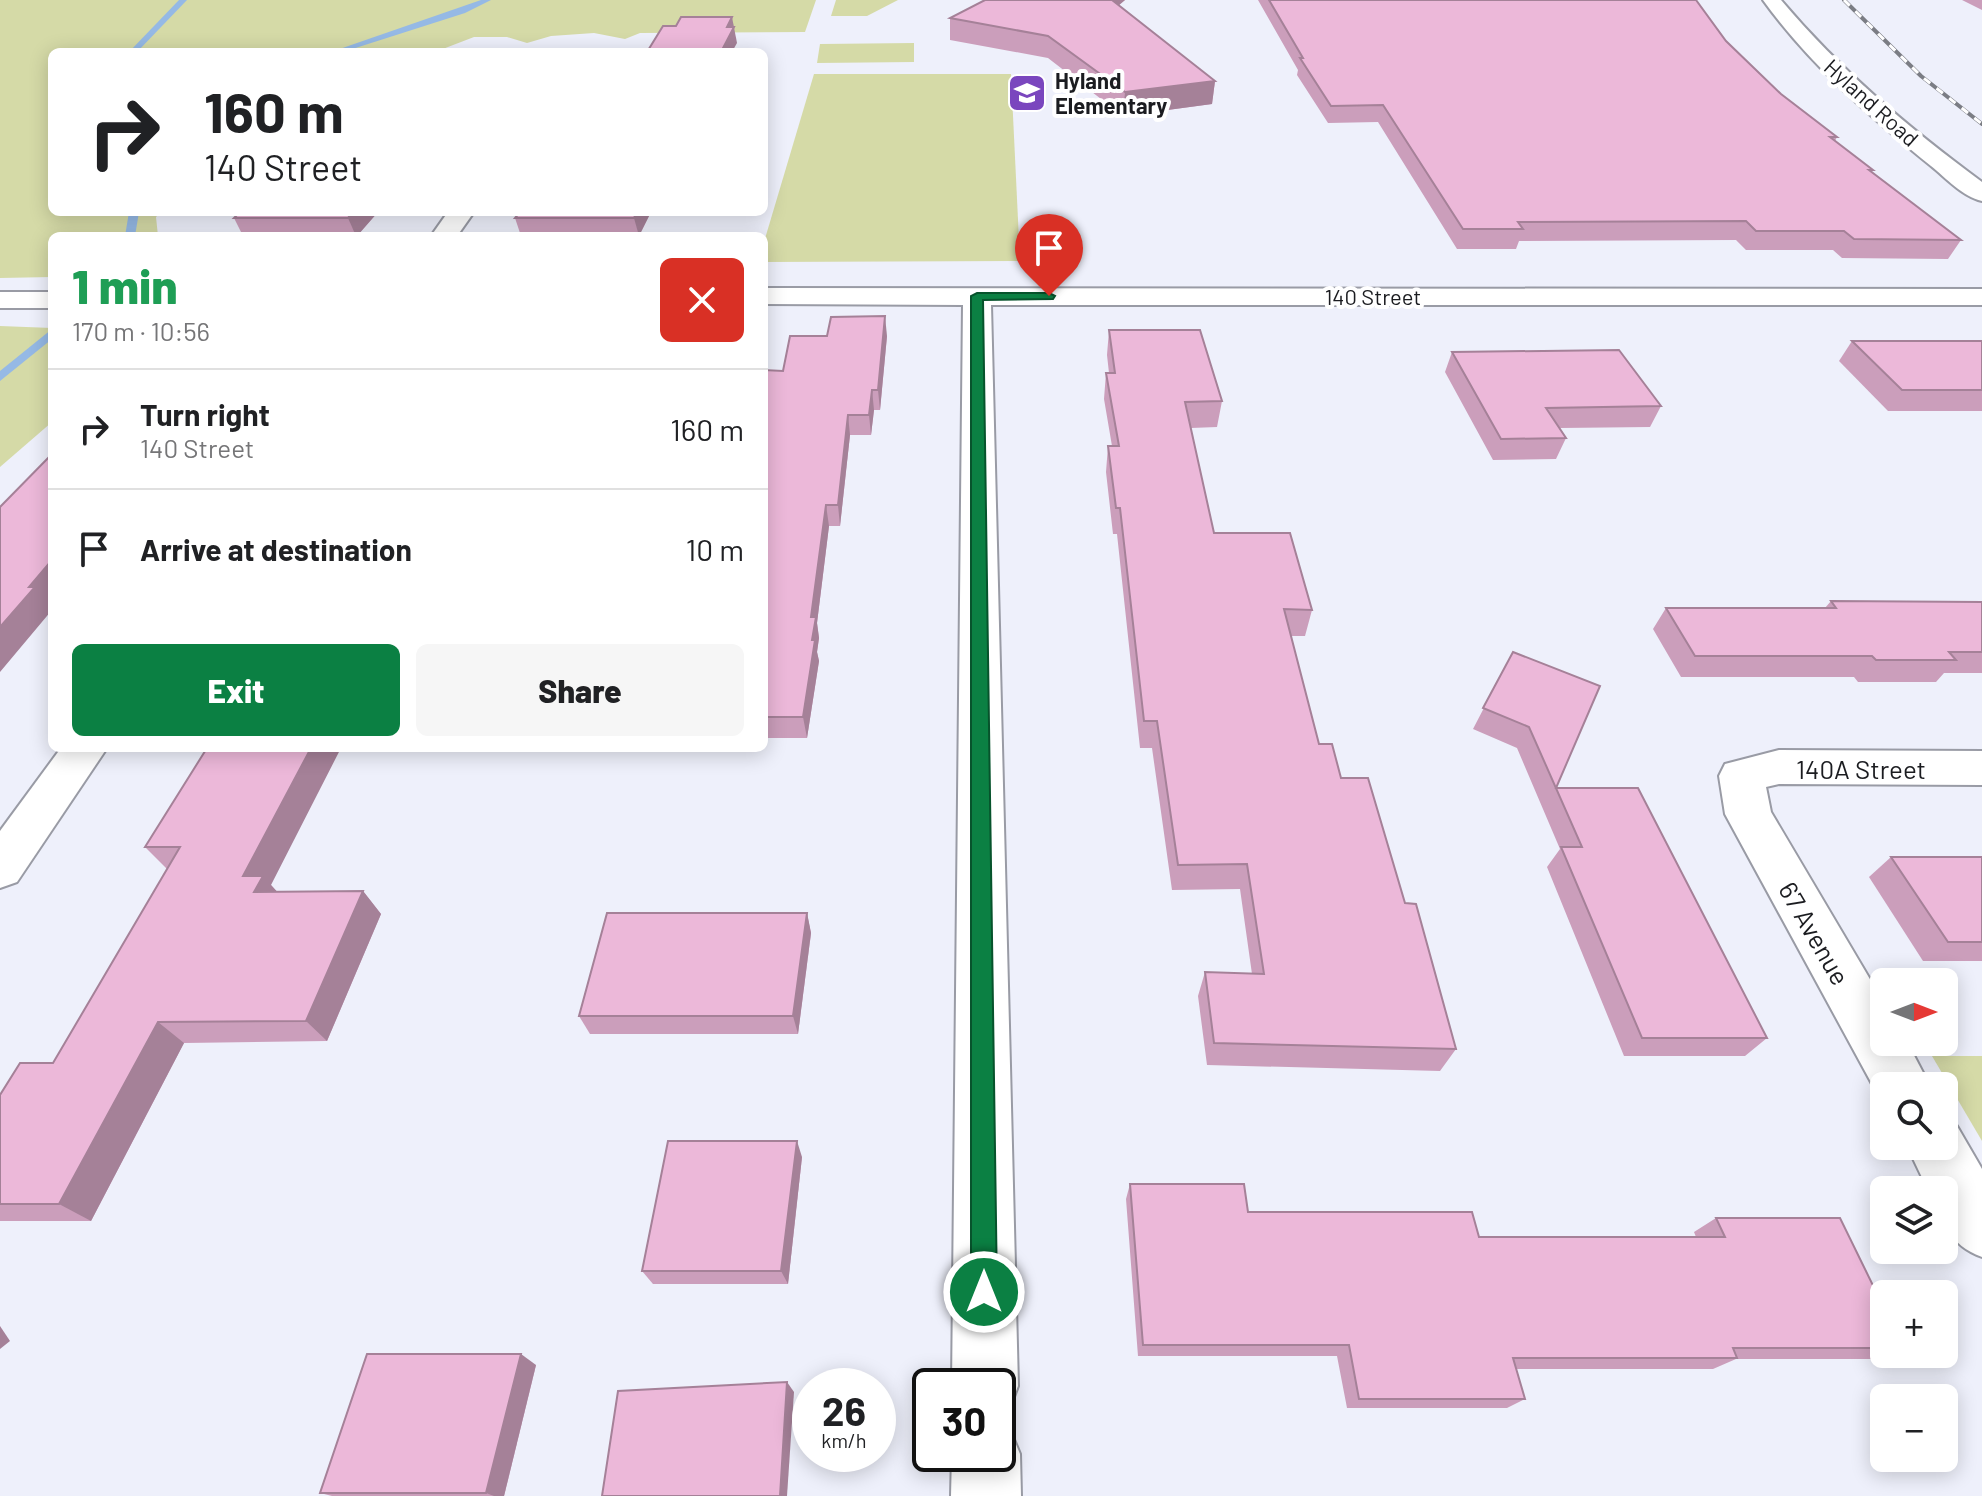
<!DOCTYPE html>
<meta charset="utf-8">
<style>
:root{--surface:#fff;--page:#f6f6f6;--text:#202124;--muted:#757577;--line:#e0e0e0;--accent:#0b8043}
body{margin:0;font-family:Barlow,sans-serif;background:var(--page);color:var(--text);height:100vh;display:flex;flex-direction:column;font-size:30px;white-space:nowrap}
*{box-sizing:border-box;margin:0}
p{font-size:26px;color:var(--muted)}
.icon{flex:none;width:44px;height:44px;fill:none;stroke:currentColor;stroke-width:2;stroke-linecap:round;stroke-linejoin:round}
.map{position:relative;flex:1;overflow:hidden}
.details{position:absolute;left:48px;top:232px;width:720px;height:520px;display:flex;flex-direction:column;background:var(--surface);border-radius:12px;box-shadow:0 4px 20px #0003}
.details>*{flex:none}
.top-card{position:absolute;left:48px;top:48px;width:720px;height:168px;border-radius:12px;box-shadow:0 4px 20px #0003;background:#fff;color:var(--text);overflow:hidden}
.needle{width:52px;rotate:90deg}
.tools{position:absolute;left:1870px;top:968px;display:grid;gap:16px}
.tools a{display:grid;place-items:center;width:88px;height:88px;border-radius:12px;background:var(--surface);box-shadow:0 4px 20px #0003;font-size:40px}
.speed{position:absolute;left:792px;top:1368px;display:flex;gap:16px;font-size:40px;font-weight:700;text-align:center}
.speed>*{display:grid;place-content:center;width:104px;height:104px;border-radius:50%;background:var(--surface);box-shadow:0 4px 20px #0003;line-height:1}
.speed small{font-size:20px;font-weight:400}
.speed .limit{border:4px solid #111;border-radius:12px;background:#fff;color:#111}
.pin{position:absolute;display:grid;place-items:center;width:68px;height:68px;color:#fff;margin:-82px -34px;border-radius:50% 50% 50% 0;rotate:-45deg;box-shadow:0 0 8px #0007}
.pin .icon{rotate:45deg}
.me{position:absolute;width:88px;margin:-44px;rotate:0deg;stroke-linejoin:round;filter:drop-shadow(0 0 6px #0008)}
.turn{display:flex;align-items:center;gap:28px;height:168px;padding:0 24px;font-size:36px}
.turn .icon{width:104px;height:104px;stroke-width:2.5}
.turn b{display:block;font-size:56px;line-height:68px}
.round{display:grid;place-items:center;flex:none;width:84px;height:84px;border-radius:12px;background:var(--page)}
.headline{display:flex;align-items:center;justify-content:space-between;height:136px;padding:0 24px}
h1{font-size:48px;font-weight:800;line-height:60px;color:#1e9e55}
.button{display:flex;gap:16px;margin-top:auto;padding:16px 24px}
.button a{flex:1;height:92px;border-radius:12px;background:var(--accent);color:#fff;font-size:32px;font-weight:800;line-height:92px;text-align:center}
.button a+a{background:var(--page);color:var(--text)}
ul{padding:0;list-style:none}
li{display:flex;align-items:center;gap:24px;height:120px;padding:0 24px;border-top:2px solid var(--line)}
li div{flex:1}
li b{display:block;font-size:30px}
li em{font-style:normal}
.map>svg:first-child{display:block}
.green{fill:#d5daa7}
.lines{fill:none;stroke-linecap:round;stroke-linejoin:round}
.stream{fill:#95b9e5;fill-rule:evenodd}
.minor-casing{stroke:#999ba5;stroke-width:4}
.minor{fill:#fff;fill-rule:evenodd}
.rail-casing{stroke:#7b7d84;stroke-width:4}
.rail{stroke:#fff;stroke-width:3;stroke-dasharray:8;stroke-linecap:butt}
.wall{fill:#cb9ebb}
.shaded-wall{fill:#a58198}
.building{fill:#ecb8d9;stroke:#a58198;stroke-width:2}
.route{fill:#0b8043;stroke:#07532c;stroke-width:2}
.labels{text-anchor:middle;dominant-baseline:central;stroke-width:8;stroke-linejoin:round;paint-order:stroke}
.far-poi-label{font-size:22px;font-weight:bold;fill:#1b1c20;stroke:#fff;text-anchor:start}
.far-street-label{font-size:22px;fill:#1b1c20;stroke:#fff}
.street-label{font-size:26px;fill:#1b1c20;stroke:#fff}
</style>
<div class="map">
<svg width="1982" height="1496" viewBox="0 0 1982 1496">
<rect width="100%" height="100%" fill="#eef0fb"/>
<g class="green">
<polygon points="0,0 816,0 805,32 640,33 625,39 594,33 551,36 527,43 507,37 474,37 435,52 52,52 52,212 161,212 156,217 158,236 52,236 52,277 0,278"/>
<polygon points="836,0 898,0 867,16 831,16"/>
<polygon points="914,43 914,62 817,63 820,44"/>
<polygon points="814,74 1011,74 1020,261 764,262 764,242"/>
<polygon points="0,326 52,328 52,422 0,467"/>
<polygon points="1932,1056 1982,1056 1982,1141"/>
</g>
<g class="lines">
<g class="stream">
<polygon points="179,0 187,0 137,52 129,52"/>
<polygon points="481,0 491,0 465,13 343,52 331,52"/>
<polygon points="129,212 139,212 135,236 125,236"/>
<polygon points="52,329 52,339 0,381 0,371"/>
</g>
<g class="minor-casing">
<g id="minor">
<path d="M1763 0H1781C1840 70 1909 128 1982 182V201C1963 197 1946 178 1931 166 1870 117 1809 64 1763 0Z"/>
<polygon points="448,212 474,212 457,236 431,236"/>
<polygon points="764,288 1982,289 1982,305 991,305 1018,1386 1009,1410 998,1414 998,1386 952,1386 963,305 764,304"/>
<rect x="0" y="292" width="52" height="16"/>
<polygon points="61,748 107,748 17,882 0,888 0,831"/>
<polygon points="1779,750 1982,751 1982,785 1779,784 1766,787 1771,812 1884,1003 1884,1042 1907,1042 1930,1086 1884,1086 1884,1106 1725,814 1719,776 1725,764"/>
<path d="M1944 1120 1957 1126 1982 1169V1257C1948 1244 1944 1225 1944 1190H1928L1907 1146H1944Z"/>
<polygon points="998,1425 1010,1430 1020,1454 1021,1496 951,1496 952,1454 998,1454"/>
</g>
</g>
<use href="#minor" class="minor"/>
<g class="rail-casing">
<polyline id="rail" points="1844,0 1921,76 1982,124"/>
</g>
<use href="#rail" class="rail"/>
</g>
<g class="wall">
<polygon points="985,0 1125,0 1119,5 1215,81 1212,104 1123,116 1048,58 950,40 950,18"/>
<polygon points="1258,0 1696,0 1726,41 1781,94 1837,137 1835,141 1873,170 1872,172 1961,240 1948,259 1842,258 1833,250 1746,250 1736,240 1519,241 1516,249 1457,249 1378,122 1328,123 1297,75 1298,70"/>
<polygon points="1962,0 1982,0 1982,10"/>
<polygon points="240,212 378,212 357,236 243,236 234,218"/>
<polygon points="520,212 651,212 639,236 521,236 515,218"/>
<polygon points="1109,330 1222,401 1217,427 1191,428 1214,533 1312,610 1305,636 1291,636 1319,744 1341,778 1405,903 1456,1049 1440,1071 1207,1065 1198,996 1205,972 1252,974 1240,889 1172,890 1152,748 1140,748 1117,534 1113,534 1106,472 1108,446 1112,446 1104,399 1106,373 1109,373 1107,355"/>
<polygon points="887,336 880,410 874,410 871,435 850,435 840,526 829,526 817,623 819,638 817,652 819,661 807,738 764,738 764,370 783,371"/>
<polygon points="1852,341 1982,341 1982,411 1888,411 1839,361"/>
<polygon points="1452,352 1661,406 1650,427 1560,428 1566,438 1556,459 1493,460 1445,372"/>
<polygon points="1831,601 1982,602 1982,673 1944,673 1936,682 1858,682 1854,677 1681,677 1653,629 1666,608 1825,608"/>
<polygon points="1513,652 1556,788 1767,1038 1745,1056 1624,1056 1547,867 1560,849 1517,748 1473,729"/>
<polygon points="207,748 271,885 277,892 363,891 381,914 327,1041 184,1043 91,1221 0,1221 0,1095 53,1063 167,869 145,847"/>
<polygon points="1891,857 1982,857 1982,961 1923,961 1869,877"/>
<polygon points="807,913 811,933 798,1034 590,1034 579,1016"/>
<polygon points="802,1157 788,1284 653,1284 642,1271"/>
<polygon points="1130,1184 1248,1212 1479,1237 1696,1237 1694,1232 1716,1218 1884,1308 1884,1354 1887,1354 1874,1359 1736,1359 1713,1369 1516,1369 1525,1399 1507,1408 1347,1408 1337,1356 1138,1356 1126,1199"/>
<polygon points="536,1365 504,1496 332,1496 320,1493"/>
</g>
<g class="shaded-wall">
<polygon points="1106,0 1125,0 1105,17"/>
<polygon points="732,17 737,43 732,52 721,52 727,27"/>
<polygon points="1215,81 1212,104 1123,116 1125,92"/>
<polygon points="353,212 378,212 357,236 356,236 348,218"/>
<polygon points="637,212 651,212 639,236 634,218"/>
<polygon points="885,316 887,336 880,410 878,390"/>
<polygon points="872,390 874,410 871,435 869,415"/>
<polygon points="848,415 850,435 840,526 838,505"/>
<polygon points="826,505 829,526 817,623 819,638 817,652 819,661 807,738 803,717 812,640 811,617"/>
<polygon points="52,560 52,603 51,605 52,610 0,672 0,627 29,587"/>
<polygon points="311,748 341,748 271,885 284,899 254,892 243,876"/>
<polygon points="363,891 381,914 327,1041 306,1021"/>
<polygon points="807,913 811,933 798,1034 793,1016"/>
<polygon points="158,1022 184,1043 91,1221 59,1204"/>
<polygon points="797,1141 802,1157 788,1284 781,1271"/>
<polygon points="0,1326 10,1341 0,1349"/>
<polygon points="521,1354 536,1365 504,1496 494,1496 486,1493"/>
<polygon points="787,1382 794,1392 787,1496 780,1496"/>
</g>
<g class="building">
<polygon points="985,0 1112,0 1215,81 1125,92 1048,36 950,18"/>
<polygon points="1269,0 1696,0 1726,41 1781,94 1837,137 1830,137 1873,170 1869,170 1961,240 1854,239 1844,231 1756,231 1746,221 1518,222 1523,229 1463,229 1383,105 1331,106 1300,58 1303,58"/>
<polygon points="681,17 732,17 727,27 734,27 721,52 647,52 663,26 676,26"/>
<polygon points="486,50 484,52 430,52"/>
<polygon points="240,212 353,212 348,218 234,218"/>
<polygon points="520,212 637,212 634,218 515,218"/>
<polygon points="885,316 878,390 872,390 869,415 848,415 838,505 826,505 811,617 816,617 812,640 815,640 803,717 764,717 764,370 783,371 790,336 827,336 831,317"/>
<polygon points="1109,330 1200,330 1222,401 1185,402 1214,533 1290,533 1312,610 1284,609 1319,744 1332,744 1341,778 1368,778 1405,903 1416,904 1456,1049 1214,1043 1205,972 1264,974 1247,864 1178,865 1157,721 1144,721 1120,508 1116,508 1108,446 1119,446 1106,373 1115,373"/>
<polygon points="1852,341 1982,341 1982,390 1902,390"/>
<polygon points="1619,350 1661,406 1546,408 1566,438 1501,439 1452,352"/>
<polygon points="52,454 52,560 29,587 35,587 0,627 0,507"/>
<polygon points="1831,601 1982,602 1982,652 1949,652 1956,660 1876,660 1872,656 1695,656 1666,608 1836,608"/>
<polygon points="1513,652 1600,686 1556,788 1638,788 1767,1038 1642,1038 1561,847 1582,847 1529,727 1483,708"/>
<polygon points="207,748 311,748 243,876 263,876 254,892 363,891 306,1021 158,1022 59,1204 0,1204 0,1095 20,1063 53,1063 180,847 145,847"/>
<polygon points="1891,857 1982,857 1982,942 1948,942"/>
<polygon points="607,913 807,913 793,1016 579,1016"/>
<polygon points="668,1141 797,1141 781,1271 642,1271"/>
<polygon points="1130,1184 1244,1184 1248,1212 1472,1212 1479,1237 1725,1237 1716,1218 1840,1218 1884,1308 1884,1348 1733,1348 1737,1358 1513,1358 1525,1399 1359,1399 1349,1345 1143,1345"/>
<polygon points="367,1354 521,1354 486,1493 320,1493"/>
<polygon points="787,1382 780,1496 602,1496 618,1391"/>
</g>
<polygon class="route" points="1049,293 1055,296 1053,299 983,300 997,1292 994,1301 984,1305 975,1301 971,1292 971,296 977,293"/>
<defs>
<g id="school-square" transform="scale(2)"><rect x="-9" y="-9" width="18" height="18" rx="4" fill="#7a46be" stroke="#fff"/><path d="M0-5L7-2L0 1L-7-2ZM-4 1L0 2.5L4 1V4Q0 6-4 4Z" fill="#fff"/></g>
</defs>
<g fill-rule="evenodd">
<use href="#school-square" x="1027" y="93"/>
</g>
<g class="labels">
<g class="far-poi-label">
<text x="1055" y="80">Hyland<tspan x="1055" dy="25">Elementary</tspan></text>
</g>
<g class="far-street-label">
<text transform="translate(1872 102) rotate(42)">Hyland Road</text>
<text x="1373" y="296">140 Street</text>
</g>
<g class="street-label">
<text x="1861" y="768">140A Street</text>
<text transform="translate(1815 933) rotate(60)">67 Avenue</text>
</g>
</g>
</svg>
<div class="tools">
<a><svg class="needle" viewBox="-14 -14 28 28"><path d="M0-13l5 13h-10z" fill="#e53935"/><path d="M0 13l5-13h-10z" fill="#757577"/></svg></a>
<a><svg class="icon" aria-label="search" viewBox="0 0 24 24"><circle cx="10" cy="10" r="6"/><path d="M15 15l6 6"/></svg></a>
<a><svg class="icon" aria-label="layers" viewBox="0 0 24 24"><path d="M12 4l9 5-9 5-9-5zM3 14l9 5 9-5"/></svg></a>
<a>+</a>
<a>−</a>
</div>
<div class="speed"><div>26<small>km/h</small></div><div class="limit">30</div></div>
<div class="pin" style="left:1049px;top:296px;background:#d93025"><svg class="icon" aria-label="arrive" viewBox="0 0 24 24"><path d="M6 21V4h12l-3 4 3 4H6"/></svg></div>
<svg class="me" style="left:984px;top:1292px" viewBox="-20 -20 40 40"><circle r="17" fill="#0b8043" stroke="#fff" stroke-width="3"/><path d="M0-11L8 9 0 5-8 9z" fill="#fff"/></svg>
<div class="top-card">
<div class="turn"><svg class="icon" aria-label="right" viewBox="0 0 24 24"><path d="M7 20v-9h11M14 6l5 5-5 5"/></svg><div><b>160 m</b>140 Street</div></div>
</div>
<section class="details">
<div class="headline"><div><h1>1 min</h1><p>170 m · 10:56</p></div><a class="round" style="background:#d93025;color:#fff"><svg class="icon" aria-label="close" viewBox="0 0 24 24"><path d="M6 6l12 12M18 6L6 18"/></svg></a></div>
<ul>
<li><svg class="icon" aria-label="right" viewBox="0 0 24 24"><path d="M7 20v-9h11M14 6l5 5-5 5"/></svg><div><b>Turn right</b><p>140 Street</p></div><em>160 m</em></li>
<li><svg class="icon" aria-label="arrive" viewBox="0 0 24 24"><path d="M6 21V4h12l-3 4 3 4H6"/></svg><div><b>Arrive at destination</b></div><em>10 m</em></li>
</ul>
<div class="button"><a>Exit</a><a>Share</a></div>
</section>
</div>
